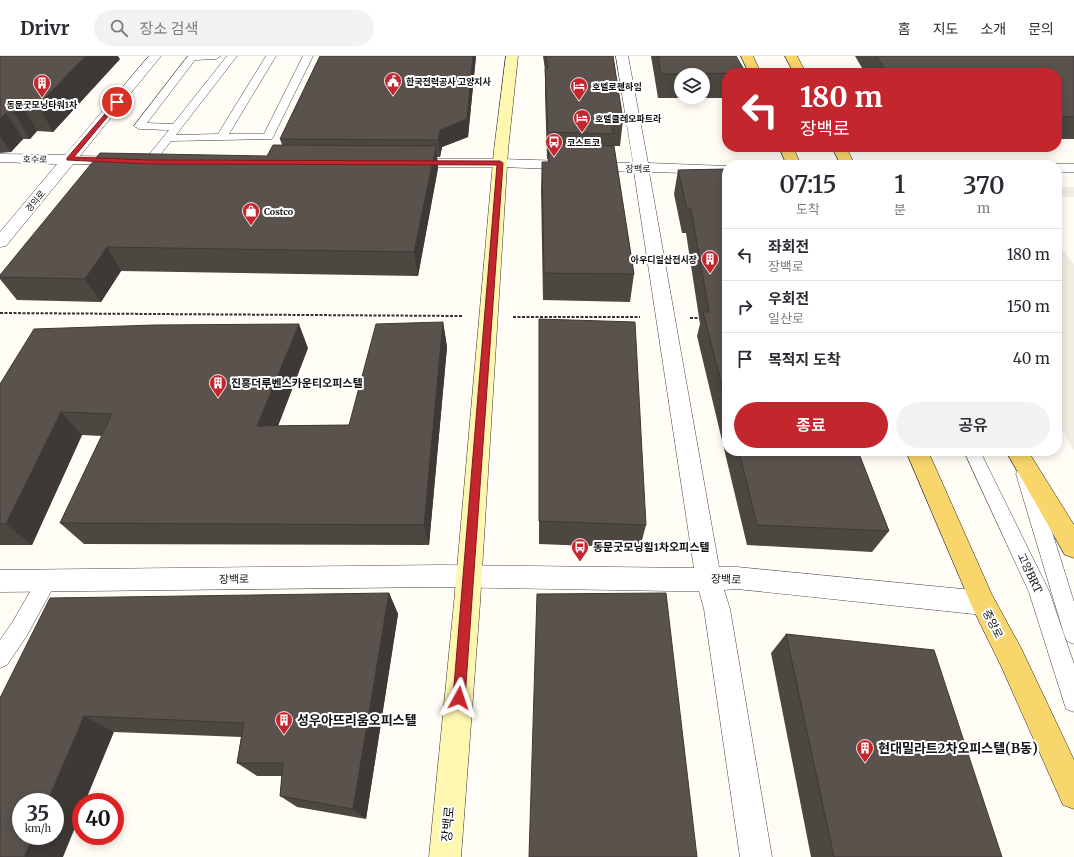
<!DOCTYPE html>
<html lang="ko">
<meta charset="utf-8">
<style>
:root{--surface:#fff;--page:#f2f2f3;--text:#2b2b33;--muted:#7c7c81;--line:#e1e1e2;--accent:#c4262e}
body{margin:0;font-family:Merriweather,"Noto Sans KR",serif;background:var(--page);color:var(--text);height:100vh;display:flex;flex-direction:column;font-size:15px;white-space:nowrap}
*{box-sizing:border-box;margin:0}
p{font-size:13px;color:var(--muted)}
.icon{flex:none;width:22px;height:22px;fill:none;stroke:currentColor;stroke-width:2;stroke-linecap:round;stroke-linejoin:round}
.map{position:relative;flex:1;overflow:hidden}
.panel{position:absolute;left:722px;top:104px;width:340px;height:296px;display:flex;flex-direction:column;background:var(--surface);border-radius:16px;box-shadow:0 2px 10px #0003}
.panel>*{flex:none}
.guide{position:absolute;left:722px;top:12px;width:340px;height:84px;border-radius:16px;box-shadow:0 2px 10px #0003;background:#c4262e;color:#fff;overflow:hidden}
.tools{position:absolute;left:674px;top:12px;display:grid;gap:8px}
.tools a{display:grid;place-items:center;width:36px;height:36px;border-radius:50%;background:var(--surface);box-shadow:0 2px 10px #0003;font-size:20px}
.speed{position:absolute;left:12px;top:737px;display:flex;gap:8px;font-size:20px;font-weight:700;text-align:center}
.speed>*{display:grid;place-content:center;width:52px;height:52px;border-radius:50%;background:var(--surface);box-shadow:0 2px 10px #0003;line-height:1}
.speed small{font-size:10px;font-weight:400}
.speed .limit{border:6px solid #d22;background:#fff;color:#111}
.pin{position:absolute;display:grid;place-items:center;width:34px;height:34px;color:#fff;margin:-17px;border:2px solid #fff;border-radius:50%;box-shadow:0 1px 4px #0007}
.me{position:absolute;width:44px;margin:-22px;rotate:5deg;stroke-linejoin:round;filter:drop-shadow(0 0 3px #0008)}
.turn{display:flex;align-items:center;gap:14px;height:84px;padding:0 12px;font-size:18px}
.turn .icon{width:52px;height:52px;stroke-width:2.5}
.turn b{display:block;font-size:28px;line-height:34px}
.eta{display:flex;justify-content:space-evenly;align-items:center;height:68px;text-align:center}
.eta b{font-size:24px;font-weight:600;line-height:28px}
.cta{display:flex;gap:8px;margin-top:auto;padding:8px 12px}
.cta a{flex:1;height:46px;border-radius:24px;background:var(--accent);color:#fff;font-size:16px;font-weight:600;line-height:46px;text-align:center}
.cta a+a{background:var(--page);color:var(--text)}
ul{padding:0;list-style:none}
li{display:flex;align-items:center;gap:12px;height:52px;padding:0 12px;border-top:1px solid var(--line)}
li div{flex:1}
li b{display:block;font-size:15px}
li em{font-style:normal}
header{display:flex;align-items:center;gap:24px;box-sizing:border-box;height:56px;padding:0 20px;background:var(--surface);border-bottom:1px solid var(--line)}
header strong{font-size:19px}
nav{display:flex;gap:22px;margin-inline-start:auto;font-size:14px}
.search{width:280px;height:36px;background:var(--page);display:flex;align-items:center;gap:10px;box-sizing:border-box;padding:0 14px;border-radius:22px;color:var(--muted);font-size:15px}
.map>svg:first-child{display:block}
.plaza{fill:#f1ede2}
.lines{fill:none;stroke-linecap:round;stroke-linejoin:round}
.lane-casing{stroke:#444;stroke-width:1}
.street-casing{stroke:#444;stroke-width:1}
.secondary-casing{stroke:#333;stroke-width:1}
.primary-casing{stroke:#222;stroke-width:1}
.path{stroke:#333;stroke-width:2;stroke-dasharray:3 1.5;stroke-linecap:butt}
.lane{fill:#fff;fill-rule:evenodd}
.street{fill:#fff;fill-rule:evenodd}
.secondary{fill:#fff6b0;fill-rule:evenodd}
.primary{fill:#f9d66b;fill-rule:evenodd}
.wall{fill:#4d4742;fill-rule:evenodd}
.shaded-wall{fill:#3f3936}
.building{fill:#5a524d;stroke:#3f3936}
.route{fill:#c4262e;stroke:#7f191e}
.labels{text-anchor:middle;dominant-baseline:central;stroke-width:4;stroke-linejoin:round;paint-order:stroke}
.far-poi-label{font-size:9px;font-weight:bold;fill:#111;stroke:#fff;text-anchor:start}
.far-street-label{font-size:9px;fill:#111;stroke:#fff}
.poi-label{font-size:11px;font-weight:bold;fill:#111;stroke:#fff;text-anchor:start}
.street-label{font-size:11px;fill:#111;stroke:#fff}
.near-poi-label{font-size:13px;font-weight:bold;fill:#111;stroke:#fff;text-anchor:start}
.near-street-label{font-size:13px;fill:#111;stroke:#fff}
</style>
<header>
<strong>Drivr</strong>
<div class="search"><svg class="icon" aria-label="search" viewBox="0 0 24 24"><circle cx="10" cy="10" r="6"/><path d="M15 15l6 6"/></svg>장소 검색</div>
<nav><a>홈</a><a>지도</a><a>소개</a><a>문의</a></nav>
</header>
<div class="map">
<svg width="1074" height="801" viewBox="0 0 1074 801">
<rect width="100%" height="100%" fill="#fffdf5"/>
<g class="plaza">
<rect x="1057" y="131" width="17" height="10"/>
<polygon points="1057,186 1074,208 1074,394 1057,366"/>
</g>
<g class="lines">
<g class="lane-casing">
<g id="lane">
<polygon points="188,0 221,0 216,3 195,4 147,67 173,68 227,0 237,0 176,79 218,78 266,0 276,0 229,78 264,78 303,0 313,0 272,83 171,85 153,108 145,108 143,106 169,74 139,73 134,70"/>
<polygon points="964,395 980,395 1049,535 1074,608 1074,656 1066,653 1029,536"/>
<polygon points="1025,411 1031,413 1034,418 1074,546 1074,588 1067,585 1064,578 1016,418 1019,413"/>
<polygon points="46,517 53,520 56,526 53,532 26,581 7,609 0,612 0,584 12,567 39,520"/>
</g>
</g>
<g class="street-casing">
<g id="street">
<polygon points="149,0 161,0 80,100 125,101 130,102 132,105 130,108 125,109 73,108 6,190 0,191 0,176 57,108 0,106 0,98 65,99"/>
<polygon points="616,0 628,0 648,107 727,110 727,118 649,116 719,511 737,511 983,535 992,539 996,547 992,555 983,559 737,533 724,534 730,553 772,801 740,801 704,553 699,535 671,535 441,531 0,536 0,514 441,509 694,512 634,116 500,111 407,111 402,110 400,107 402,104 407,103 500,103 633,107"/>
<polygon points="1057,108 1074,108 1074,116 1057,116 1057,109 1052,109"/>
</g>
</g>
<g class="secondary-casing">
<polygon id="secondary" points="506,0 518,0 508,94 480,547 461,801 429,801 454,547 494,94"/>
</g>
<g class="primary-casing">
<g id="primary">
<polygon points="741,0 753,0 761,17 749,17"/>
<polygon points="785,0 797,0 806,17 794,17"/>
<polygon points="779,91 793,91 801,109 787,109"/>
<polygon points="832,91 846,91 855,109 841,109"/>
<polygon points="906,395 928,395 992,539 1021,592 1074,704 1074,753 1063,749 1001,610 974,555"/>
<polygon points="1006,395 1028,395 1074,469 1074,502 1065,499"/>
</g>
</g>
<g class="path">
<polyline points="0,257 463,260"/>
<polyline points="513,261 640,261"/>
<polyline points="690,262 701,262"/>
</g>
<use href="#lane" class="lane"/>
<use href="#street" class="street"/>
<use href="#secondary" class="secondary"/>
<use href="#primary" class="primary"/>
</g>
<g class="wall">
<polygon points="0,0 120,3 53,76 37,75 30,83 23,83 11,96 0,97"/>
<polygon points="320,0 476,0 468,81 442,91 440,101 437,101 438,112 418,220 121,215 101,246 17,244 0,223 0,219 267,100 282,89 280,83"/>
<polygon points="543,0 613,0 623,64 620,90 614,90 634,218 630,246 543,244 541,133 542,106 548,106 548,103 547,103 545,38 545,14"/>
<path d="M651 0H736L727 17V42H658ZM681 19H703V41H681Z"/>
<polygon points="855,0 1074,0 1074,83 1057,83 1057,17 865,17"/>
<polygon points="727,113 727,395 858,395 889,475 872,496 747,489 697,280 700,268 686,177 682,177 674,138 678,114"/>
<polygon points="539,263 646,469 640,492 539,488"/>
<polygon points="443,266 447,291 429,489 84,488 60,467 102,380 82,379 32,489 0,489 0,328 308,292 278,370 349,369"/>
<polygon points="389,537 398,558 366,763 297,751 280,740 282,720 257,720 237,707 241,681 114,676 0,642"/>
<polygon points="786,578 1002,801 811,801 771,597"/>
</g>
<g class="shaded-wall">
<polygon points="86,0 118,0 120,3 53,76 38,49"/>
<polygon points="473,0 476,0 468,81 442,91 440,101 438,84 440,74"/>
<polygon points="22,49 37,75 30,83 14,57"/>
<polygon points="6,57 23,83 11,96 0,80 0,63"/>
<polygon points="436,90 438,112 418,220 414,196"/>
<polygon points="107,191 121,215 101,246 85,223"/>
<polygon points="443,266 447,291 429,489 424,469"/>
<polygon points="299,268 308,292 269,393 257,370"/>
<polygon points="61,356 82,379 32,489 6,468"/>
<polygon points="389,537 398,558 366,763 353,753"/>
<polygon points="84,660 114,676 85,746 81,746 81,757 63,801 24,801 33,780 55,780 55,746 47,746"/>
</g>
<g class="building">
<polygon points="0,0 86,0 38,49 22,49 14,57 6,57 0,63"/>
<polygon points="320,0 473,0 467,63 440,74 438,84 280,83"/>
<polygon points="546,0 613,0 623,64 610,64 613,78 548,76 545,13 548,12"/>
<polygon points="658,0 736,0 746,17 661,18"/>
<polygon points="876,0 1074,0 1074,61 1057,60 1057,17 888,17"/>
<polygon points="548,88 614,90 634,218 544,217 542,106 549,106"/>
<polygon points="273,89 436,90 414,196 107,191 85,223 0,221 0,219 100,97 267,100"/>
<polygon points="727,113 727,349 703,256 709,256 691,153 687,153 678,114"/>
<polygon points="539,263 635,266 646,469 539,465"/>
<polygon points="443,266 424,469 60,467 112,358 61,356 6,468 0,468 0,328 34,273 154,269 299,268 257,370 349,369 376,268"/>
<polygon points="739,395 858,395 889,475 757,469"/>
<polygon points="389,537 353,753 280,740 283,707 237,707 244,667 84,660 47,746 21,746 21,780 33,780 24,801 0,801 0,642 50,542"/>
<polygon points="666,537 697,801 529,801 537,538"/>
<polygon points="786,578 934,594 1002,801 834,801"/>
</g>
<polygon class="route" points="117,44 120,46 119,47 74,101 149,104 500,105 503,107 465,642 463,646 459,648 455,646 453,642 497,109 149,108 67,104 67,102"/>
<defs>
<g id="civic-pin" transform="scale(0.9)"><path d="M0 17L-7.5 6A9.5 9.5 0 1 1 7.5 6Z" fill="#c4262e" stroke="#fff"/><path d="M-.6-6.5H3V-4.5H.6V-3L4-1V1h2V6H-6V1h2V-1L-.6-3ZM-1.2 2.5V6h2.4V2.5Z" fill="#fff"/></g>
<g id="building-pin" transform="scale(0.9)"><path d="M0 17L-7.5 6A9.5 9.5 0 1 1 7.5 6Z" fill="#c4262e" stroke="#fff"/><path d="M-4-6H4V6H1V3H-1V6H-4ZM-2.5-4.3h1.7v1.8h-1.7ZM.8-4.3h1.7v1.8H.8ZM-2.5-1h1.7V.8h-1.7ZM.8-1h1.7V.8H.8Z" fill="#fff"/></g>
<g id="hotel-pin" transform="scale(0.9)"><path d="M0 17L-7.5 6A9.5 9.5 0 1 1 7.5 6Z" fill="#c4262e" stroke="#fff"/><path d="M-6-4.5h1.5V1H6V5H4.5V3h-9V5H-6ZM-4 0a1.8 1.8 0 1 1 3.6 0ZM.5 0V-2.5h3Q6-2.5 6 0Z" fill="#fff"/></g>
<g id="bus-pin" transform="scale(0.9)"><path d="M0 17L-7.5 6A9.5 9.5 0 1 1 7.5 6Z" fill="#c4262e" stroke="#fff"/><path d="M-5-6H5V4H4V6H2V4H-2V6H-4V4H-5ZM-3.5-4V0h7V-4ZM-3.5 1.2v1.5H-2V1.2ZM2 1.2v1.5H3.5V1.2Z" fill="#fff"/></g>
<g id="shop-pin" transform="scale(0.9)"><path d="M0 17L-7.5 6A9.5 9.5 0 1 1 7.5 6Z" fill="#c4262e" stroke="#fff"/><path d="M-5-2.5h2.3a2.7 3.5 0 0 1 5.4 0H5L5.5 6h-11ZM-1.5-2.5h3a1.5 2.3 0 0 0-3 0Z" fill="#fff"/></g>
</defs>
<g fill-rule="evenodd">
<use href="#civic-pin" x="393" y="25"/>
<use href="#building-pin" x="42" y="27"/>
<use href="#hotel-pin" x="579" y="30"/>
<use href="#hotel-pin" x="582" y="62"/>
<use href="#bus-pin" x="554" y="86"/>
<use href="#shop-pin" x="251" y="155"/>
<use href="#building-pin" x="710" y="203"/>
<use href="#building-pin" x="218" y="327"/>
<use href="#bus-pin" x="580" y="491"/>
<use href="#building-pin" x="284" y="664"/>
<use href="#building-pin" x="865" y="692"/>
</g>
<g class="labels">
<g class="far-poi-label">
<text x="406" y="25">한국전력공사 고양지사</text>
<text x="592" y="30">호텔로젠하임</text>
<text x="42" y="48" text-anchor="middle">동문굿모닝타워1차</text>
<text x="595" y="62">호텔클레오파트라</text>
<text x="567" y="86">코스트코</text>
<text x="264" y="155">Costco</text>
<text x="697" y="203" text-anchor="end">아우디일산전시장</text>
</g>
<g class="far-street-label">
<text transform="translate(35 103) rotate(1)">호수로</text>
<text x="638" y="112">장백로</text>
<text transform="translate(35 145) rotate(-50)">경의로</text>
</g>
<g class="poi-label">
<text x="231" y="327">진흥더루벤스카운티오피스텔</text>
<text x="593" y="491">동문굿모닝힐1차오피스텔</text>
</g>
<g class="street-label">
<text transform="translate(1030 517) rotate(65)">고양BRT</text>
<text transform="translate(234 523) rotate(-1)">장백로</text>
<text transform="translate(726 523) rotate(2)">장백로</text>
<text transform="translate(993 568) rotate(63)">중앙로</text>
</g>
<g class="near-poi-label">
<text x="297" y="664">성우아뜨리움오피스텔</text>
<text x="878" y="692">현대밀라트2차오피스텔(B동)</text>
</g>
<g class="near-street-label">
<text transform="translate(448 768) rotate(-85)">장백로</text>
</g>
</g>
</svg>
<div class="tools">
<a><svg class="icon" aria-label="layers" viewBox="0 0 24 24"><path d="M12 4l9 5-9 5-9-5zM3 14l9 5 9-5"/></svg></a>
</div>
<div class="speed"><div>35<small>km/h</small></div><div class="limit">40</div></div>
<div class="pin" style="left:117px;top:46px;background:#d93025"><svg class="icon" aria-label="arrive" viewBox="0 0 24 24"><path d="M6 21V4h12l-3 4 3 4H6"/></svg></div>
<svg class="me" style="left:459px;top:642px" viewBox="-20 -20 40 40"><path d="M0-17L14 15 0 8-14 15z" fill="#c4262e" stroke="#fff" stroke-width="4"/></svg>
<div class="guide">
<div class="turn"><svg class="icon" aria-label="left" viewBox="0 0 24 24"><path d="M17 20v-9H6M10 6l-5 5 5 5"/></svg><div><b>180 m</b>장백로</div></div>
</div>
<section class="panel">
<div class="eta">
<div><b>07:15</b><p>도착</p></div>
<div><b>1</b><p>분</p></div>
<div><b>370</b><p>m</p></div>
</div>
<ul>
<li><svg class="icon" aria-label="left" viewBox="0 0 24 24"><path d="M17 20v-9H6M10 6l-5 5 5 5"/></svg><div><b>좌회전</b><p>장백로</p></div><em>180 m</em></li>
<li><svg class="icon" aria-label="right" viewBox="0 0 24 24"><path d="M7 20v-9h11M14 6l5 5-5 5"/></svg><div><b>우회전</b><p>일산로</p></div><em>150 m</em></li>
<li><svg class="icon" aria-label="arrive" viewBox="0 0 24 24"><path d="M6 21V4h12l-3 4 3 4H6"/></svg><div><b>목적지 도착</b></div><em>40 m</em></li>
</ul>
<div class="cta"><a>종료</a><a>공유</a></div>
</section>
</div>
